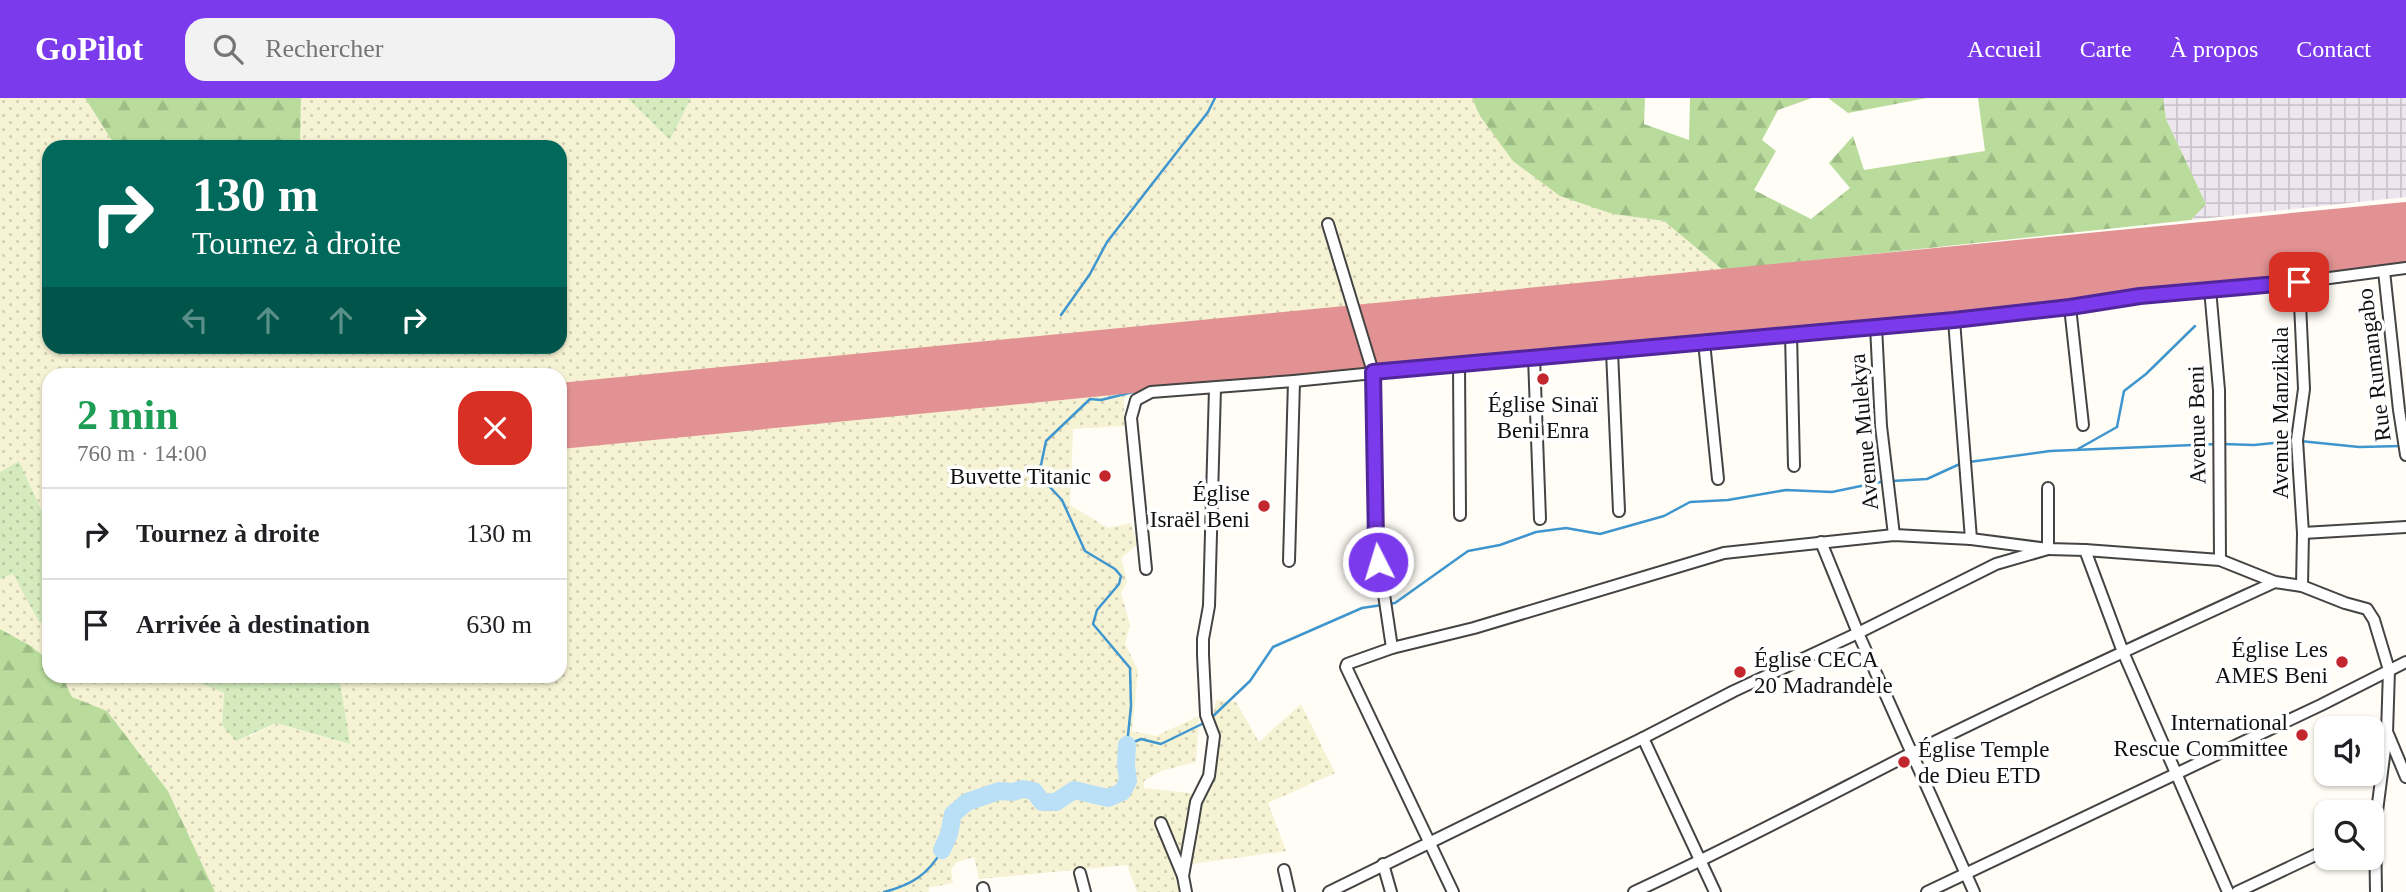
<!DOCTYPE html>
<html lang="fr">
<meta charset="utf-8">
<style>
:root{--surface:#fff;--page:#f2f2f2;--text:#202124;--muted:#757577;--line:#e0e0e0;--accent:#7c3aed}
body{margin:0;font-family:Georgia,serif;background:var(--page);color:var(--text);height:100vh;display:flex;flex-direction:column;font-size:26px;white-space:nowrap}
*{box-sizing:border-box;margin:0}
p{font-size:23px;color:var(--muted)}
.icon{flex:none;width:38px;height:38px;fill:none;stroke:currentColor;stroke-width:2;stroke-linecap:round;stroke-linejoin:round}
.map{position:relative;flex:1;overflow:hidden}
.panel{position:absolute;left:42px;top:270px;width:525px;height:315px;display:flex;flex-direction:column;background:var(--surface);border-radius:21px;box-shadow:0 2px 5px #0004}
.panel>*{flex:none}
.banner{position:absolute;left:42px;top:42px;width:525px;height:214px;border-radius:21px;box-shadow:0 2px 5px #0004;background:#00695c;color:#fff;overflow:hidden}
.tools{position:absolute;left:2314px;top:618px;display:grid;gap:14px}
.tools a{display:grid;place-items:center;width:70px;height:70px;border-radius:14px;background:var(--surface);box-shadow:0 2px 5px #0004;font-size:35px}
.pin{position:absolute;display:grid;place-items:center;width:60px;height:60px;color:#fff;margin:-30px;border-radius:14px;box-shadow:0 4px 10px #0006}
.me{position:absolute;width:77px;margin:-38px;rotate:355deg;stroke-linejoin:round;filter:drop-shadow(0 0 5px #0008)}
.turn{display:flex;align-items:center;gap:24px;height:147px;padding:0 35px;font-size:32px}
.turn .icon{width:91px;height:91px;stroke-width:2.5}
.turn b{display:block;font-size:49px;line-height:60px}
.lanes{display:flex;align-items:center;height:66px;padding:0 35px;background:#0003;justify-content:center;gap:35px;direction:ltr}
.lanes .off{opacity:.35}
.round{display:grid;place-items:center;flex:none;width:74px;height:74px;border-radius:21px;background:var(--page)}
.overview{display:flex;align-items:center;justify-content:space-between;height:119px;padding:0 35px}
h1{font-size:42px;font-weight:600;line-height:52px;color:#1e9e55}
ul{padding:0;list-style:none}
li{display:flex;align-items:center;gap:21px;height:91px;padding:0 35px;border-top:2px solid var(--line)}
li div{flex:1}
li b{display:block;font-size:26px}
li em{font-style:normal}
header{display:flex;align-items:center;gap:42px;box-sizing:border-box;height:98px;padding:0 35px;background:var(--accent);color:#fff}
header strong{font-size:33px}
nav{display:flex;gap:38px;margin-inline-start:auto;font-size:24px}
.search{width:490px;height:63px;background:var(--page);display:flex;align-items:center;gap:18px;box-sizing:border-box;padding:0 24px;border-radius:21px;color:var(--muted);font-size:26px}
.map>svg:first-child{display:block}
.industrial{fill:url(#industrial-grid)}
.farmland{fill:url(#farmland-dots)}
.grass{fill:url(#grass-dots)}
.forest{fill:url(#forest-firs)}
.lines{fill:none;stroke-linecap:round;stroke-linejoin:round}
.stream{stroke:#3f96cf;stroke-width:2.5}
.river{stroke:#b9e0f7;stroke-width:18}
.runway{stroke:#e29292;stroke-width:66}
.minor-casing{stroke:#444;stroke-width:14}
.minor{stroke:#fff;stroke-width:10}
.route-casing{stroke:#51269a;stroke-width:18}
.route{stroke:#7c3aed;stroke-width:12}
.poi-dot{fill:#c4262e;stroke:#fff;stroke-width:2.5}
.labels{text-anchor:middle;dominant-baseline:central;stroke-width:7;stroke-linejoin:round;paint-order:stroke}
.street-label{font-size:23px;fill:#111;stroke:#fff}
.poi-label{font-size:23px;fill:#111;stroke:#fff;text-anchor:end}
</style>
<header>
<strong>GoPilot</strong>
<div class="search"><svg class="icon" aria-label="search" viewBox="0 0 24 24"><circle cx="10" cy="10" r="6"/><path d="M15 15l6 6"/></svg>Rechercher</div>
<nav><a>Accueil</a><a>Carte</a><a>À propos</a><a>Contact</a></nav>
</header>
<div class="map">
<svg width="2406" height="794" viewBox="0 0 2406 794">
<defs>
<pattern id="industrial-grid" width="8" height="8" patternUnits="userSpaceOnUse" patternTransform="scale(1.75)"><rect width="8" height="8" fill="#eee6ef"/><path d="M0 4h8M4 0v8" fill="none" stroke="#cbc4cc"/></pattern>
<pattern id="farmland-dots" width="8" height="8" patternUnits="userSpaceOnUse" patternTransform="scale(1.75)"><rect width="8" height="8" fill="#f6f3d4"/><path d="M2 2h.1M6 6h.1" fill="none" stroke="#d2cfb5" stroke-width="1.8" stroke-linecap="round"/></pattern>
<pattern id="grass-dots" width="8" height="8" patternUnits="userSpaceOnUse" patternTransform="scale(1.75)"><rect width="8" height="8" fill="#d5ebbd"/><path d="M2 2h.1M6 6h.1" fill="none" stroke="#b6c8a1" stroke-width="1.8" stroke-linecap="round"/></pattern>
<pattern id="forest-firs" width="22" height="20" patternUnits="userSpaceOnUse" patternTransform="scale(1.75)"><rect width="22" height="20" fill="#b9dc9c"/><path d="M5 1l3.5 6h-7zM16 11l3.5 6h-7z" fill="#9ebc85"/></pattern>
</defs>
<rect width="100%" height="100%" fill="#fffdf5"/>
<polygon class="industrial" points="2163,0 2406,0 2406,99 2191,122 2206,106 2166,21"/>
<g class="farmland">
<polygon points="0,0 85,0 116,49 49,49 49,248 560,248 560,49 300,49 301,0 627,0 670,42 691,0 1472,0 1480,18 1613,116 1664,123 1723,172 560,295 560,276 49,276 49,429 19,363 0,374"/>
<polygon points="1137,283 1124,301 1124,328 1073,331 1070,407 1108,430 1131,425 1137,447 1121,460 1127,484 1121,494 1130,527 1125,546 1138,572 1132,633 1156,638 1199,618 1196,664 1161,673 1144,683 1144,690 1198,696 1216,602 1236,604 1259,644 1301,606 1335,675 1268,705 1286,753 1184,767 1191,794 1137,794 1127,767 979,781 974,759 957,764 951,771 953,785 928,790 929,794 215,794 168,693 107,613 72,599 62,578 130,578 153,583 164,578 183,578 224,595 222,627 250,638 276,625 349,646 339,578 560,578 560,338"/>
<polygon points="13,476 39,523 49,525 49,562 29,547 0,531 0,481"/>
</g>
<g class="grass">
<polygon points="627,0 691,0 670,42"/>
<polygon points="19,363 49,429 49,525 39,524 13,476 0,481 0,374"/>
<polygon points="183,578 339,578 350,646 276,625 236,643 222,627 224,595"/>
</g>
<g class="forest">
<polygon points="85,0 301,0 300,49 116,49"/>
<polygon points="1472,0 1645,0 1644,26 1689,42 1690,0 1812,0 1778,12 1762,42 1776,53 1754,92 1811,121 1850,90 1829,65 1853,38 1864,72 1985,53 1978,0 2163,0 2166,21 2206,106 2191,122 1723,172 1664,123 1613,116 1560,98 1513,63 1480,18"/>
<polygon points="1828,0 1927,0 1848,15"/>
<polygon points="0,531 29,547 49,562 49,578 62,578 72,599 107,613 168,693 215,794 0,794"/>
</g>
<g class="lines">
<g class="stream">
<polyline points="1061,217 1090,176 1107,144 1208,14 1215,0"/>
<polyline points="1573,250 2103,199"/>
<polyline points="1274,279 1368,270"/>
<polyline points="1149,290 1101,302 1090,301 1046,343 1041,367 1048,387 1062,402 1085,453 1115,471 1121,478 1119,486 1097,512 1093,526 1130,570 1131,608 1127,647 1141,641 1161,646 1204,625"/>
<polyline points="2300,343 2359,349 2401,348"/>
<polyline points="2223,346 2254,347 2293,343"/>
<polyline points="2078,351 2117,329 2124,293 2146,276 2195,228"/>
<polyline points="1969,364 2050,353 2217,346"/>
<polyline points="1892,383 1927,381 1962,365"/>
<polyline points="1388,506 1395,505 1468,453 1500,447 1536,434 1566,430 1600,436 1664,418 1690,404 1728,402 1786,392 1832,394 1885,383"/>
<polyline points="1210,621 1250,583 1273,549 1362,510 1382,507"/>
<path d="M884 794C911 787 928 777 942 752"/>
</g>
<polyline class="river" points="942,752 949,736 953,716 967,704 999,693 1013,694 1023,691 1034,693 1042,704 1056,704 1074,692 1108,700 1122,694 1128,683 1126,667 1127,647"/>
<polyline class="runway" points="560,318 2406,137"/>
<g class="minor-casing">
<g id="minor">
<polyline points="1328,126 1373,274 1376,443 1392,550"/>
<polyline points="2384,173 2399,312 2406,357"/>
<polyline points="2299,184 2304,291 2297,342 2303,435 2302,488"/>
<polyline points="2210,191 2219,292 2220,462"/>
<polyline points="2070,209 2083,327"/>
<polyline points="1954,222 1971,441"/>
<polyline points="1876,228 1881,328 1894,437"/>
<polyline points="1791,235 1794,368"/>
<polyline points="1704,244 1718,381"/>
<polyline points="1612,253 1619,413"/>
<polyline points="1534,259 1540,421"/>
<polyline points="1459,266 1460,417"/>
<polyline points="2303,435 2406,429"/>
<polyline points="1821,444 1858,535 1974,794"/>
<polyline points="2085,452 2220,462 2275,484 2302,488 2345,505 2367,511 2374,522 2389,572 2387,635 2375,729 2376,794"/>
<polyline points="1289,463 1294,283"/>
<polyline points="1146,471 1131,320 1136,302 1151,294 1294,283 1534,259 1954,222 2070,209 2140,198 2299,184 2406,170"/>
<polyline points="2388,636 2406,679"/>
<polyline points="1643,640 1715,794"/>
<polyline points="1161,725 1183,778"/>
<polyline points="1383,766 1391,794"/>
<polyline points="1284,772 1289,794"/>
<polyline points="1080,775 1085,794"/>
<polyline points="983,790 984,794"/>
<polyline points="1186,794 1183,778 1192,728 1196,704 1209,678 1214,638 1206,617 1203,557 1203,541 1209,508 1215,290"/>
<polyline points="1329,794 1643,640 1734,593 1858,535 1996,466 2048,451 2048,390"/>
<polyline points="1453,794 1346,569 1347,566 1392,550 1474,530 1724,455 1894,437 1971,441 2048,451 2085,452 2123,554 2228,794"/>
<path d="M1634 794C1728 751 1818 703 1910 656 2030 596 2153 540 2275 484"/>
<polyline points="1927,794 2321,607 2406,564"/>
<polyline points="2237,794 2326,752"/>
</g>
</g>
<use href="#minor" class="minor"/>
</g>
<g class="lines">
<g class="route-casing">
<polyline id="route" points="1378,464 1376,443 1373,274 1954,222 2070,209 2140,198 2299,184"/>
</g>
<use href="#route" class="route"/>
</g>
<g class="poi-dot">
<circle cx="1543" cy="281" r="7"/>
<circle cx="1105" cy="378" r="7"/>
<circle cx="1264" cy="408" r="7"/>
<circle cx="2342" cy="564" r="7"/>
<circle cx="1740" cy="574" r="7"/>
<circle cx="2302" cy="637" r="7"/>
<circle cx="1904" cy="664" r="7"/>
</g>
<g class="labels">
<g class="street-label">
<text transform="translate(2374 267) rotate(-97)">Rue Rumangabo</text>
<text transform="translate(2280 315) rotate(-90)">Avenue Manzikala</text>
<text transform="translate(2197 327) rotate(-91)">Avenue Beni</text>
<text transform="translate(1864 334) rotate(-95)">Avenue Mulekya</text>
</g>
<g class="poi-label">
<text x="1543" y="306" text-anchor="middle">Église Sinaï<tspan x="1543" dy="26">Beni Enra</tspan></text>
<text x="1091" y="378">Buvette Titanic</text>
<text x="1250" y="395">Église<tspan x="1250" dy="26">Israël Beni</tspan></text>
<text x="2328" y="551">Église Les<tspan x="2328" dy="26">AMES Beni</tspan></text>
<text x="1754" y="561" text-anchor="start">Église CECA<tspan x="1754" dy="26">20 Madrandele</tspan></text>
<text x="2288" y="624">International<tspan x="2288" dy="26">Rescue Committee</tspan></text>
<text x="1918" y="651" text-anchor="start">Église Temple<tspan x="1918" dy="26">de Dieu ETD</tspan></text>
</g>
</g>
</svg>
<div class="tools">
<a><svg class="icon" aria-label="sound" viewBox="0 0 24 24"><path d="M4 9h4l5-4v14l-5-4H4zM17 9q2 3 0 6"/></svg></a>
<a><svg class="icon" aria-label="search" viewBox="0 0 24 24"><circle cx="10" cy="10" r="6"/><path d="M15 15l6 6"/></svg></a>
</div>
<div class="pin" style="left:2299px;top:184px;background:#d93025"><svg class="icon" aria-label="arrive" viewBox="0 0 24 24"><path d="M6 21V4h12l-3 4 3 4H6"/></svg></div>
<svg class="me" style="left:1378px;top:464px" viewBox="-20 -20 40 40"><circle r="17" fill="#7c3aed" stroke="#fff" stroke-width="3"/><path d="M0-11L8 9 0 5-8 9z" fill="#fff"/></svg>
<div class="banner">
<div class="turn"><svg class="icon" aria-label="right" viewBox="0 0 24 24"><path d="M7 20v-9h11M14 6l5 5-5 5"/></svg><div><b>130 m</b>Tournez à droite</div></div>
<div class="lanes"><svg class="icon off" aria-label="left" viewBox="0 0 24 24"><path d="M17 20v-9H6M10 6l-5 5 5 5"/></svg><svg class="icon off" aria-label="ahead" viewBox="0 0 24 24"><path d="M12 20V5M6 11l6-6 6 6"/></svg><svg class="icon off" aria-label="ahead" viewBox="0 0 24 24"><path d="M12 20V5M6 11l6-6 6 6"/></svg><svg class="icon" aria-label="right" viewBox="0 0 24 24"><path d="M7 20v-9h11M14 6l5 5-5 5"/></svg></div>
</div>
<section class="panel">
<div class="overview"><div><h1>2 min</h1><p>760 m · 14:00</p></div><a class="round" style="background:#d93025;color:#fff"><svg class="icon" aria-label="close" viewBox="0 0 24 24"><path d="M6 6l12 12M18 6L6 18"/></svg></a></div>
<ul>
<li><svg class="icon" aria-label="right" viewBox="0 0 24 24"><path d="M7 20v-9h11M14 6l5 5-5 5"/></svg><div><b>Tournez à droite</b></div><em>130 m</em></li>
<li><svg class="icon" aria-label="arrive" viewBox="0 0 24 24"><path d="M6 21V4h12l-3 4 3 4H6"/></svg><div><b>Arrivée à destination</b></div><em>630 m</em></li>
</ul>
</section>
</div>
